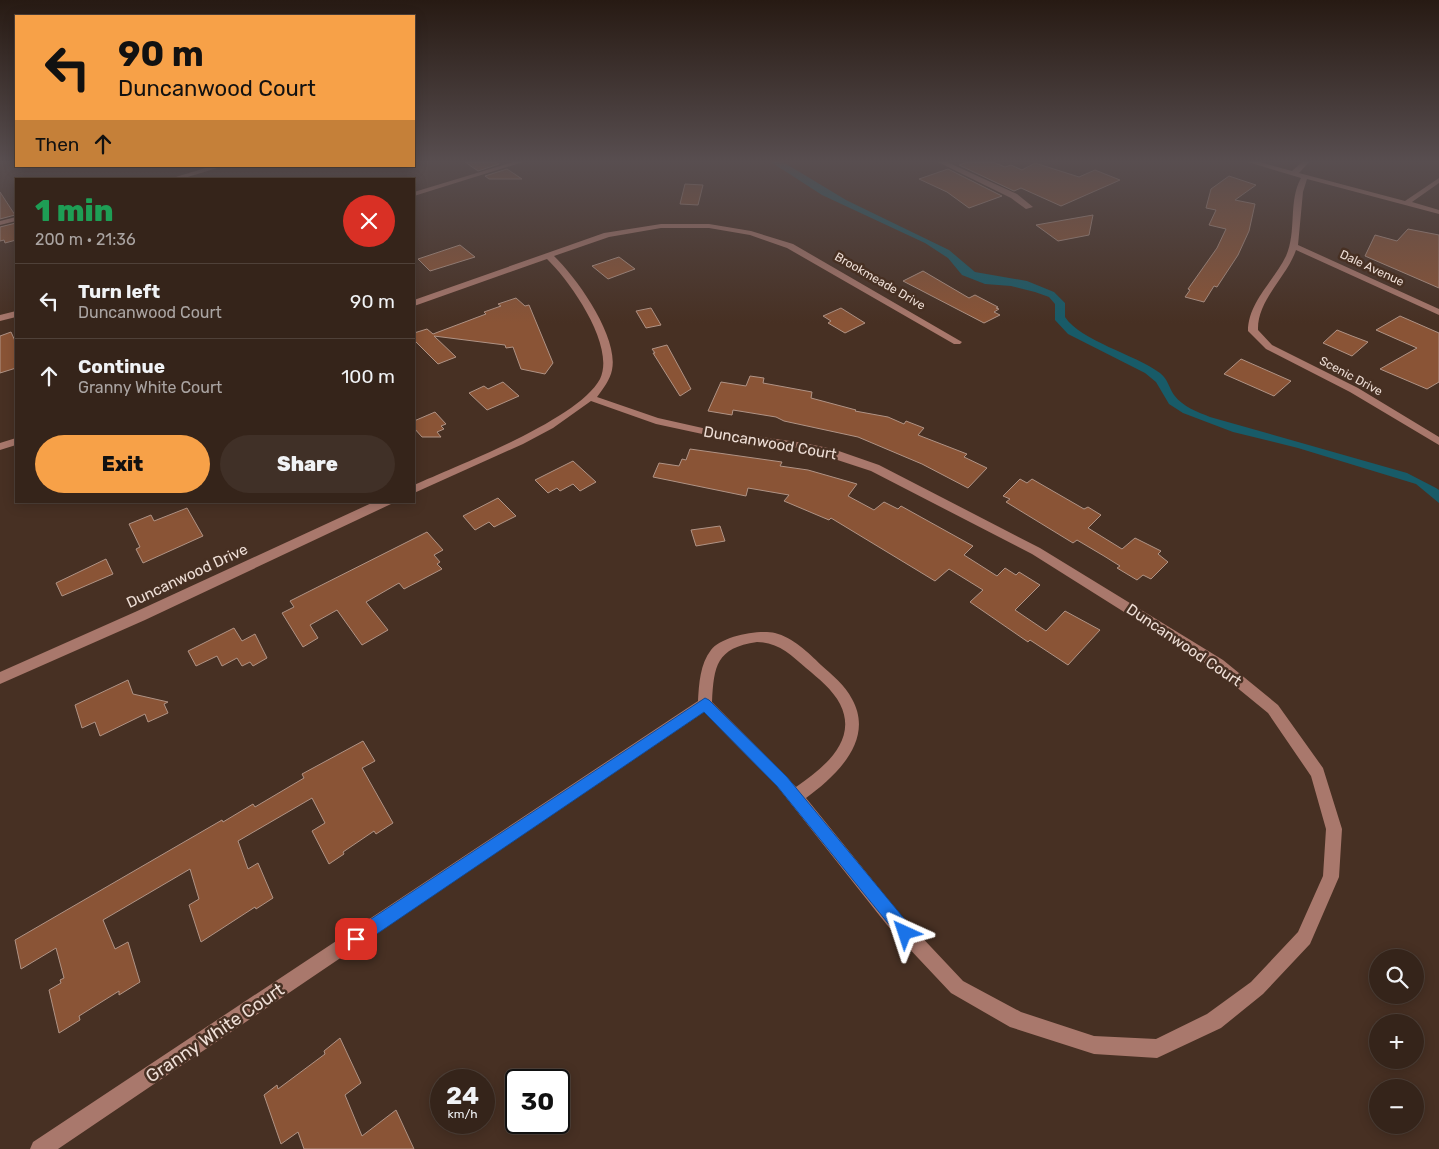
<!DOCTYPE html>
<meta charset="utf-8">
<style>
:root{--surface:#35241a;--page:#403027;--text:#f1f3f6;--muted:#aaa4a2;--line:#4f4139;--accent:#f7a148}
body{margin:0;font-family:Rubik,sans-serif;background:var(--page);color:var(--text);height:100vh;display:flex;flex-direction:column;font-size:19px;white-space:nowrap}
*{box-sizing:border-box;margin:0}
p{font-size:16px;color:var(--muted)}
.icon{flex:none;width:28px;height:28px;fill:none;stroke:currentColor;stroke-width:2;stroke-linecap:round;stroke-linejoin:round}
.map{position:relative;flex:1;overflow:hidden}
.sheet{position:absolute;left:15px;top:178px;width:400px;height:325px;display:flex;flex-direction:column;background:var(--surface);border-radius:0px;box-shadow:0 2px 12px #0003,0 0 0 1px var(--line)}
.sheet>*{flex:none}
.top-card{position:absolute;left:15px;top:15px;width:400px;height:152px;border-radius:0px;box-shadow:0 2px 12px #0003,0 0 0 1px var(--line);background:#f7a148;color:#111;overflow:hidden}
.buttons{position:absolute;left:1369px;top:949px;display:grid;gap:10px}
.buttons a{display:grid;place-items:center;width:55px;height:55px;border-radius:50%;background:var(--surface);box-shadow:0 2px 12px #0003,0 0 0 1px var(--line);font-size:25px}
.speed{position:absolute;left:430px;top:1069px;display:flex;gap:10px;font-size:25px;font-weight:700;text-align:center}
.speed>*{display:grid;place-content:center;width:65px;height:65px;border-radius:50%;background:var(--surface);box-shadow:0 2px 12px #0003,0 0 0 1px var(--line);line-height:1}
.speed small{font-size:12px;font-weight:400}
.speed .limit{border:2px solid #111;border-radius:8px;background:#fff;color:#111}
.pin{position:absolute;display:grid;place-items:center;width:42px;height:42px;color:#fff;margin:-21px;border-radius:10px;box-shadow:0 2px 8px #0006}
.me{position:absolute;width:55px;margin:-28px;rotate:318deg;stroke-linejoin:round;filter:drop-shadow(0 0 4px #0008)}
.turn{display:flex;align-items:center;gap:18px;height:105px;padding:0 20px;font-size:22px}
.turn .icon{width:65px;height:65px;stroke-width:2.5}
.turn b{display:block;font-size:35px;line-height:42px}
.then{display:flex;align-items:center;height:48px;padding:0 20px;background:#0003;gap:10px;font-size:19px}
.round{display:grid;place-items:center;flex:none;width:52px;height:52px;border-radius:26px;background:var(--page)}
.summary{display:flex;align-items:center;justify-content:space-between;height:85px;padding:0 20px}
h1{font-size:30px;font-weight:800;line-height:38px;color:#1e9e55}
.button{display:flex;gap:10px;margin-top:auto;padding:10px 20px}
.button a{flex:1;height:58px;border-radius:30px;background:var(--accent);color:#111;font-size:20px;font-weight:800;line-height:58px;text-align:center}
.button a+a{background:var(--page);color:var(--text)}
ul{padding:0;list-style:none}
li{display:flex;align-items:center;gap:15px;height:75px;padding:0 20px;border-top:1px solid var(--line)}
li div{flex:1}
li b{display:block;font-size:19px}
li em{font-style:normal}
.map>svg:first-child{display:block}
.water{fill:#185b68}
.building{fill:#8a5436;stroke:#b09385}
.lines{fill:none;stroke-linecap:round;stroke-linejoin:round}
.minor{fill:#a9786c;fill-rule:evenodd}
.route{fill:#1a73e8;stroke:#114b97}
.labels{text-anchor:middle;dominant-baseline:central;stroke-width:5;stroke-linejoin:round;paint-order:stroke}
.far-street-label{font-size:12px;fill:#eeded6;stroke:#473023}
.street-label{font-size:15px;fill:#eeded6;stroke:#473023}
.near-street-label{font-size:18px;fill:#eeded6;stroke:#473023}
</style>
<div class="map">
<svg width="1439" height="1149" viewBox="0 0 1439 1149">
<rect width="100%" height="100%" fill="#473023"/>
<path class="water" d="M771 162H783L846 200 949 250 975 272 1027 281 1054 292 1065 303V317C1081 341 1134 354 1160 373 1168 379 1169 388 1174 395 1183 407 1198 412 1210 417L1407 473 1436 488 1439 490V503L1416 484 1298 448 1233 432 1183 413 1169 404 1156 382 1145 373 1068 334 1055 320V304L1049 297 1035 292 1011 286 985 284 962 275 948 258 925 243 822 195Z"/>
<g class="building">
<polygon points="465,162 496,162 499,164 478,171"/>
<polygon points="968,162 993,162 1005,167 1011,165 1022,170 1035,163 1079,177 1095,170 1120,180 1061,206 1021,188 1014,191 959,165"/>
<polygon points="507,169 522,179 489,179 485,176"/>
<polygon points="948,169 1002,196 969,208 947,192 919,179"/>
<polygon points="1229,176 1256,185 1235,200 1255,204 1249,231 1238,255 1217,287 1214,286 1204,302 1185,297 1190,290 1188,289 1217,248 1226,229 1209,225 1216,210 1206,208 1211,189"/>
<polygon points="685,184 703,185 698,205 680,204"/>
<polygon points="0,192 15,215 0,219"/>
<polygon points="1093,215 1089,235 1058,241 1036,225"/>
<polygon points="16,223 16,240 5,243 4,240 0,241 0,227"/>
<polygon points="1408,229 1439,235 1439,288 1365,256 1375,235 1397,241"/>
<polygon points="460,245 475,257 430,271 418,259"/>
<polygon points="619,257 635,269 608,279 592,266"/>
<polygon points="923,271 969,298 975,295 998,307 996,308 999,309 994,312 1000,315 984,323 903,281"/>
<polygon points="516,298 525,306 529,305 553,363 545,374 521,369 513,347 506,348 505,345 434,336 456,357 438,364 414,340 414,333 427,329 433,334 486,314 484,312 501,306 498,304"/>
<polygon points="651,308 661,325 646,328 636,311"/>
<polygon points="841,308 865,323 845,333 828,323 831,321 823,316"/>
<polygon points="1400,316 1439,333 1439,382 1427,389 1380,369 1417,348 1376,330"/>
<polygon points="1337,330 1352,336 1368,342 1352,356 1323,343"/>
<polygon points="11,332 16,343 16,368 0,373 0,336"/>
<polygon points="667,345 691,389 680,396 653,353 655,353 652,349"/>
<polygon points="1241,359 1291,381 1274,396 1224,374"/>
<polygon points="750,376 764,378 763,383 812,392 811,398 856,410 855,411 888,417 904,424 906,421 924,428 918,435 967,454 964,457 987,468 968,488 922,464 858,437 784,421 776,417 733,410 732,415 708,411 721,382 746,386"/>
<polygon points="503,382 519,396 487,410 469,393 484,386 488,389"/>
<polygon points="435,412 446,424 441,426 444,429 437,432 441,437 422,437 414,428 414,421"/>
<polygon points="690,449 782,462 780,466 808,470 857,484 848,496 874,510 884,502 898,509 901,506 973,546 964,555 997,576 1005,568 1016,575 1019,572 1040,585 1015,610 1046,631 1065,611 1100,630 1068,665 1030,640 1028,642 970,602 983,590 949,569 935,581 831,518 829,520 784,501 789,495 748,488 746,496 653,477 659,463 679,466 682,459 686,460"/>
<polygon points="573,461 596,482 580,491 573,484 560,491 557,488 548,493 535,480"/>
<polygon points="1020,479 1027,483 1032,479 1084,509 1088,507 1101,515 1088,528 1122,549 1135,538 1161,551 1158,554 1168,562 1151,579 1143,575 1137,580 1117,568 1120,566 1104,556 1077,540 1073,543 1006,502 1010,499 1003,496"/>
<polygon points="498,498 516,516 494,527 489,522 475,530 463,516"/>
<polygon points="187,508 203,536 143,563 136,549 140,547 129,524 151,515 154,521"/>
<polygon points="720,526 725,541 696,546 691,530"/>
<polygon points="427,532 443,550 434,555 440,562 437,564 442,569 404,589 399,583 366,602 388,630 362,645 337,610 310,625 318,638 303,647 282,613 294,607 290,601"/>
<polygon points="106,559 113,574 62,596 56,583"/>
<polygon points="234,628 242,641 255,634 267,658 253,666 250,662 242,666 237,658 222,666 217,656 196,666 188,651"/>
<polygon points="128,680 133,694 168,702 164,704 168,713 148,722 145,714 100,736 95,722 82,728 75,705"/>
<polygon points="363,741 375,761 362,768 393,823 376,834 374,831 343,852 344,854 329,864 312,831 325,823 312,798 238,841 248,869 258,863 273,898 256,909 255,907 201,942 189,905 199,899 190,869 103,920 115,949 128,942 140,982 119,995 119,991 79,1016 80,1020 59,1033 49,990 61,983 60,980 64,978 56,948 21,969 15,940 222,820 223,822 253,804 255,807 304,778 302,774"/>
<polygon points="340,1038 361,1083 345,1095 362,1136 396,1110 414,1149 304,1149 298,1132 281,1144 264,1095 277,1085 278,1089 325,1054 324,1051"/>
</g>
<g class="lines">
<g class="minor">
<polygon points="513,162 523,162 414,196 414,192"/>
<polygon points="938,162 947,162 1017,194 1033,207 1026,209 1011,198"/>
<path d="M1248 162H1259L1292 171 1302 162H1309L1299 173 1405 201 1439 178V183L1412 202 1439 210V214L1307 179 1303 192 1298 245 1439 309V315L1296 250C1287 277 1257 300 1258 330L1272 345 1358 388 1439 437V445L1350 392 1266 349 1248 331C1248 302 1274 281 1286 256 1297 232 1288 201 1301 178Z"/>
<polygon points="212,166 224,166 181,179 169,179"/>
<polygon points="16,217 16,221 0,225 0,221"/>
<path d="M661 224H709L751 231 793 244 962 342 960 344H954L787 248 750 235 709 228H661L609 237 554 256C577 278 619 337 612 370 610 380 603 389 597 397L658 418 707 429 804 443 833 449 879 465 1040 548 1223 660 1278 705 1323 768 1342 829 1339 877 1310 944 1263 994 1221 1028 1157 1058 1094 1054 1010 1027 951 993 887 925 777 786 704 712 58 1149H30L33 1142 698 701C699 684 700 664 711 650 721 636 759 629 775 633 792 637 809 653 821 665 832 675 845 685 852 699 875 740 836 776 806 798L899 913 963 981 1021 1012 1094 1036 1156 1039 1207 1014 1251 982 1298 932 1323 876 1326 829 1311 776 1268 713 1213 668 1032 554 871 471 804 449 707 435 656 424 591 401 553 428 523 444 414 493V485C458 465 578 420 600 379 616 346 570 281 547 259L417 305 414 306V300L604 233ZM757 642C778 642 791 655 806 668 818 678 833 690 840 704 859 741 822 769 796 787L712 702C714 666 716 648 757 642Z"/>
<polygon points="16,311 16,317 0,321 0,315"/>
<polygon points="16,438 16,445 0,450 0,443"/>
<polygon points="376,501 393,501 391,504 145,620 0,684 0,672 135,612"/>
</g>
</g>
<linearGradient id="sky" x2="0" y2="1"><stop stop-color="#271a13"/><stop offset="0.5" stop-color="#584e50"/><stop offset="1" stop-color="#584e50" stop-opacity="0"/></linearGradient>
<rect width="1439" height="323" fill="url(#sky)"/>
<polygon class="route" points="705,698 709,700 787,777 911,927 913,933 911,938 905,941 900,938 777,786 704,712 362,944 356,947 350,944 348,939 350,933"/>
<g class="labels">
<g class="far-street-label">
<text transform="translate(1372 268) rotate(25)">Dale Avenue</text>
<text transform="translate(880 281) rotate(30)">Brookmeade Drive</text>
<text transform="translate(1351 376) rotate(28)">Scenic Drive</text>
</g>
<g class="street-label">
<text transform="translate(770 443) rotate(10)">Duncanwood Court</text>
<text transform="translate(187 576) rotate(-25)">Duncanwood Drive</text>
<text transform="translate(1184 645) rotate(34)">Duncanwood Court</text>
</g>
<g class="near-street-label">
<text transform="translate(215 1033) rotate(-34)">Granny White Court</text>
</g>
</g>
</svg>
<div class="buttons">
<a><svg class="icon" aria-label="search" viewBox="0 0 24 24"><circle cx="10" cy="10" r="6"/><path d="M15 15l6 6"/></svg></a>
<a>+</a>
<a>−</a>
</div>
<div class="speed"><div>24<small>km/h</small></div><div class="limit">30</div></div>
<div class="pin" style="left:356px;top:939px;background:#d93025"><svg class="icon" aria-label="arrive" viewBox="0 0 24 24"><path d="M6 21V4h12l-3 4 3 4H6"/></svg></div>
<svg class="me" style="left:905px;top:933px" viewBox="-20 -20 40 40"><path d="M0-17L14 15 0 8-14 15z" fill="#1a73e8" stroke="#fff" stroke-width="4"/></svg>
<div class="top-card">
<div class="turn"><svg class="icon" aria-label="left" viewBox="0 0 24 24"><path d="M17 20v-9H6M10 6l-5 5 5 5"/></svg><div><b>90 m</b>Duncanwood Court</div></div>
<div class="then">Then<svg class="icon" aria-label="ahead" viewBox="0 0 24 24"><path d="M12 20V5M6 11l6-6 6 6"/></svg></div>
</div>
<section class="sheet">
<div class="summary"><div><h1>1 min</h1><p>200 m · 21:36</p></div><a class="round" style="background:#d93025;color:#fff"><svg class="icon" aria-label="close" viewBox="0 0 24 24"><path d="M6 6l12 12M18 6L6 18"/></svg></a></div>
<ul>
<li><svg class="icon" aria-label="left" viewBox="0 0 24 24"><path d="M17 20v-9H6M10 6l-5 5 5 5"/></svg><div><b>Turn left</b><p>Duncanwood Court</p></div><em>90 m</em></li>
<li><svg class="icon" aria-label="ahead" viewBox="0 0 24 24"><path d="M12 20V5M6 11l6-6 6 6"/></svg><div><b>Continue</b><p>Granny White Court</p></div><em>100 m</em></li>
</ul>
<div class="button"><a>Exit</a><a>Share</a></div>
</section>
</div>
